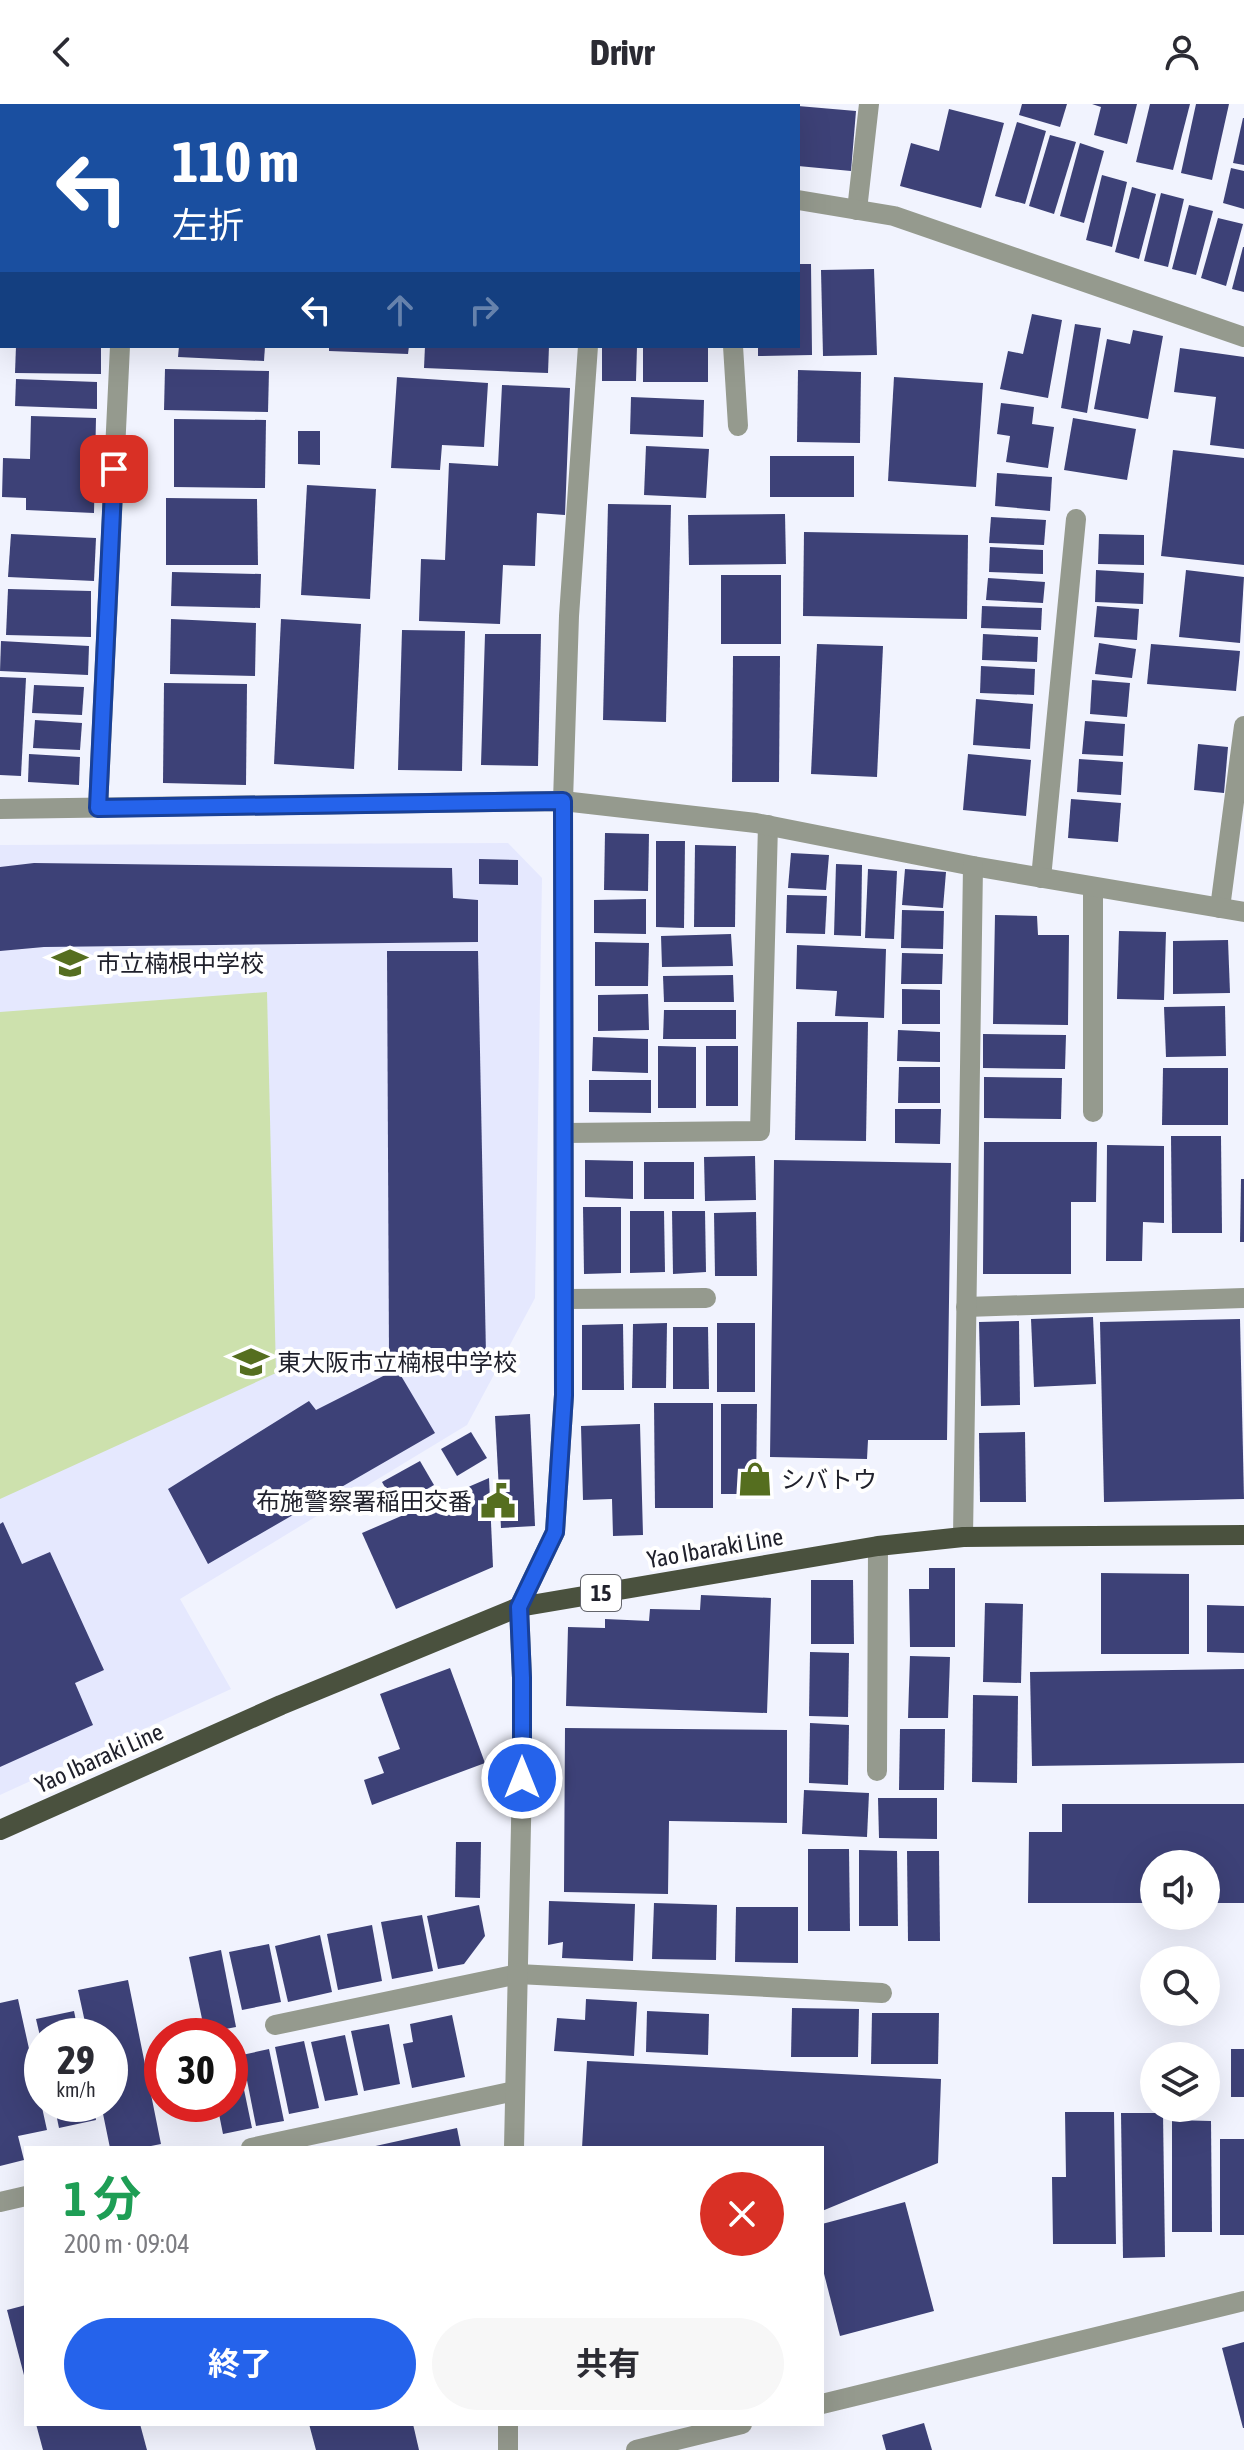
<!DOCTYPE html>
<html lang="ja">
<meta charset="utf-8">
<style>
:root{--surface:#fff;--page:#f7f7f7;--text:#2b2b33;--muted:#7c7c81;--accent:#2563eb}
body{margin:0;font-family:"Asap Condensed","Noto Sans JP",sans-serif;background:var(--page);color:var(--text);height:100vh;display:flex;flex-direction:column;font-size:30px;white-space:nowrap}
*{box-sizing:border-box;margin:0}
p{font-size:26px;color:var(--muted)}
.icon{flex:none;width:44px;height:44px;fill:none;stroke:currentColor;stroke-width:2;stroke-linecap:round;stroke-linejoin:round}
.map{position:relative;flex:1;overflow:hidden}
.side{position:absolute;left:24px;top:2042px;width:800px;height:280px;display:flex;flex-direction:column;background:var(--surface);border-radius:0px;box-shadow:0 8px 32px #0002}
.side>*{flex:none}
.banner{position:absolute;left:0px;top:0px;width:800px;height:244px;box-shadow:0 8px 32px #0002;background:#1a4fa0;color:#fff;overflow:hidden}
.controls{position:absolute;left:1140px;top:1746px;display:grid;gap:16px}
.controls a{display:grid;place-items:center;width:80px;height:80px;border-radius:50%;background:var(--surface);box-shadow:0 8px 32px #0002;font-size:40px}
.speed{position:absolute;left:24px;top:1914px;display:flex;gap:16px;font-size:40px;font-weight:700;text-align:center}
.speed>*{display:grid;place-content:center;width:104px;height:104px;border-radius:50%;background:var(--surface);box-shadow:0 8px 32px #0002;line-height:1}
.speed small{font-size:20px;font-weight:400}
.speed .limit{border:12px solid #d22;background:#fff;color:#111}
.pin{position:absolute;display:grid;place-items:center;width:68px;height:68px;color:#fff;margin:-34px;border-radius:16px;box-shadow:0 4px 12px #0006}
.me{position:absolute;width:88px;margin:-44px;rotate:0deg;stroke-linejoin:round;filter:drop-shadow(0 0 6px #0008)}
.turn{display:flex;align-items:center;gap:28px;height:168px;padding:0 40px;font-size:36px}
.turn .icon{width:104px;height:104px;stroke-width:2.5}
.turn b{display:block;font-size:56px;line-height:68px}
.lanes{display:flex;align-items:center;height:76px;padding:0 40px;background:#0003;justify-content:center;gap:40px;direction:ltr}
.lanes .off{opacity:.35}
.round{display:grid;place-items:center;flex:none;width:84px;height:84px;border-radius:42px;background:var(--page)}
.head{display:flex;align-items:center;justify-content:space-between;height:136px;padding:0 40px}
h1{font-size:48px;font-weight:700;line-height:60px;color:#1e9e55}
.action{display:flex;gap:16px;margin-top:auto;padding:16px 40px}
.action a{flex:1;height:92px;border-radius:48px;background:var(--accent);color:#fff;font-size:32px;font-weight:700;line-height:92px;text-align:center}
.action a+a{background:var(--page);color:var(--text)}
header{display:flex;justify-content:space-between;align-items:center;height:104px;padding:0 40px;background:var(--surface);font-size:36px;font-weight:700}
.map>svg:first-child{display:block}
.built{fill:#e5e8fe}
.green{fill:#cde1ad}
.building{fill:#3d4177}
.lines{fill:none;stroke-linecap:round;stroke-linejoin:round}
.service{stroke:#959a8e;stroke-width:20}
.minor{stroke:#959a8e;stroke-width:20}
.primary{stroke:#4a513e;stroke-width:20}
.route-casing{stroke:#184099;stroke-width:20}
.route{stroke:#2563eb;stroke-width:14}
.labels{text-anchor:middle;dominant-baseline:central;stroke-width:8;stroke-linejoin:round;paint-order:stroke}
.shield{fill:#fff;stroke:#63646b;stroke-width:2}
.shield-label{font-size:22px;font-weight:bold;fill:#20212c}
.poi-label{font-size:24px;fill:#20212c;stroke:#fff;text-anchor:start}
.street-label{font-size:24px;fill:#20212c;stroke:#fff}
</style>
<header><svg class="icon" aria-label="back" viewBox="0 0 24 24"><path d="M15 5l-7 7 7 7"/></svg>Drivr<svg class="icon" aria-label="person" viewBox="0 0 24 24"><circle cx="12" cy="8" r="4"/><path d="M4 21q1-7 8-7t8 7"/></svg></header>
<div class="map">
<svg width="1244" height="2346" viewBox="0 0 1244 2346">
<rect width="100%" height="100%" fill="#f1f3fe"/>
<polygon class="built" points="508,739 542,774 535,1194 467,1321 180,1495 231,1585 0,1691 0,741"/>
<polygon class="green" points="267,888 276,1269 0,1395 0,908"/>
<g class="building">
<polygon points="1022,0 1067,0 1060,23 1019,11"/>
<polygon points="1092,0 1137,0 1127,40 1094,31 1101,3"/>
<polygon points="1150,0 1190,0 1173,66 1136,58"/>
<polygon points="1196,0 1229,0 1212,76 1181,69"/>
<polygon points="798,2 856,7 851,67 798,62"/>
<polygon points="949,5 1004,19 981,104 900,82 911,39 939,47"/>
<polygon points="1243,14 1244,14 1244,61 1233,59"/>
<polygon points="1017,18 1046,27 1025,100 995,92"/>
<polygon points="1050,31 1076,38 1054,110 1029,102"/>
<polygon points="1080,39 1104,47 1084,119 1060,112"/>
<polygon points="1231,64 1244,67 1244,105 1223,99"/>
<polygon points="1102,71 1127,78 1112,143 1086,136"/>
<polygon points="1132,83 1156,90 1139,155 1115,148"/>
<polygon points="1161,89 1184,95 1168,163 1144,157"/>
<polygon points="1189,101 1213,107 1196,171 1172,165"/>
<polygon points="1218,114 1243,120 1226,182 1201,174"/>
<polygon points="1243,143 1244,143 1244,188 1232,185"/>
<polygon points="798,160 811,160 812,251 758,252 758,242 798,242"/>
<polygon points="874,165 877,251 823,252 821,166"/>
<polygon points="1032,210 1062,216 1048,294 1000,285 1008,247 1023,250"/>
<polygon points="1075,220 1101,224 1087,309 1061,304"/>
<polygon points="1133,226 1163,232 1148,315 1094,305 1107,235 1130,240"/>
<polygon points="16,242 101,242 101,270 15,269"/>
<polygon points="179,242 265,242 264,257 178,253"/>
<polygon points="329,242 409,242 408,250 329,247"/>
<polygon points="425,242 549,242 548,269 424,264"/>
<polygon points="602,242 637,242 636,277 602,277"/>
<rect x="643" y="242" width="65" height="36"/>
<polygon points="1180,244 1244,253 1244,345 1210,341 1216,293 1174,288"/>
<polygon points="165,265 269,267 268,308 164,306"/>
<polygon points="798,266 861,268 860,339 797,338"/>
<polygon points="397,273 488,279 484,343 442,341 440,366 391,364"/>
<polygon points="894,273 983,279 976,383 888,377"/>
<polygon points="16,275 97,278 97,305 15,302"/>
<polygon points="502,281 570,284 565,411 537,409 535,462 503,461 500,520 419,517 421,455 445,456 449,359 498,362"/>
<polygon points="631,293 704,296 703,333 630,330"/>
<polygon points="1001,299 1034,303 1032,320 1054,323 1048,364 1006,358 1010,332 997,330"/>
<polygon points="31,312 96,314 94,409 26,406 26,394 2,393 3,354 30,355"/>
<polygon points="1073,314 1136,325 1127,376 1064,366"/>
<polygon points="174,315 266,316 265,384 174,383"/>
<polygon points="298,327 320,327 320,361 298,360"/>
<polygon points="646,342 709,345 706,394 644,391"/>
<polygon points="1173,346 1244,354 1244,461 1161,452"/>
<rect x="770" y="352" width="84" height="41"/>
<polygon points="997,369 1052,373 1050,407 995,402"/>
<polygon points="307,381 376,385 370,495 301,491"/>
<polygon points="166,394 257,395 258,461 166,461"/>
<polygon points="608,400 671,401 666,618 603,616"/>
<polygon points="785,410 786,460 689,461 688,411"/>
<polygon points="991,413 1046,416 1044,441 989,439"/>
<polygon points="804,428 968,431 967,515 803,512"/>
<polygon points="11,430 96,434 94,477 8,473"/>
<polygon points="1099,430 1144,431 1144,461 1098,460"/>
<polygon points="990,443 1043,446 1043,470 989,468"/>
<polygon points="1096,466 1144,469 1143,500 1095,498"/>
<polygon points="1186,466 1244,473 1240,539 1179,533"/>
<polygon points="172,468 261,470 260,504 171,502"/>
<rect x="721" y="471" width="60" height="69"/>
<polygon points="988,474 1045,478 1043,499 986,496"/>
<polygon points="8,485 91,487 91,533 6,531"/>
<polygon points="982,502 1042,504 1041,526 981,524"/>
<polygon points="1097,502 1139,505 1137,536 1094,533"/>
<polygon points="171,515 256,519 255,572 170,570"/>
<polygon points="281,515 361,520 354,665 274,660"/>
<polygon points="402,526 465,527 462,667 398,666"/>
<polygon points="485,530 541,530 538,662 481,661"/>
<polygon points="983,530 1038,533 1037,558 982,556"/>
<polygon points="1,537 89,542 88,571 0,567"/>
<polygon points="1099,539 1136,545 1132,574 1095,570"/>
<polygon points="817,540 883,542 877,673 811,670"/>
<polygon points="1151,540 1240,547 1236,587 1147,580"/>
<polygon points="733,552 780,552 779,678 732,678"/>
<polygon points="981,562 1035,565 1034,591 980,589"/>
<polygon points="0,573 26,574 21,672 0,671"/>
<polygon points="1092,576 1130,579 1127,613 1090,610"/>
<polygon points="164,579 247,580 246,681 163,679"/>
<polygon points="34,581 84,583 82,611 32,609"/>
<polygon points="976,595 1033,600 1030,645 973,641"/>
<polygon points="35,616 82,619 80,646 33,644"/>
<polygon points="1085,617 1125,620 1123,652 1082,650"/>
<polygon points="1198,640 1228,643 1224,689 1194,686"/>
<polygon points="29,650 80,653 79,681 28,678"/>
<polygon points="968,650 1031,656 1026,712 963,706"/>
<polygon points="1079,655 1123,658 1121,691 1077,688"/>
<polygon points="1071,695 1121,699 1118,738 1068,734"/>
<polygon points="605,729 649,730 648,787 604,786"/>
<polygon points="656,737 685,737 684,824 656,823"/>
<polygon points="695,741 736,742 735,823 694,823"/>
<polygon points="791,749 829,751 826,786 788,784"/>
<polygon points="479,755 518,756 518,781 479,780"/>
<polygon points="34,759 452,764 453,794 478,796 478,838 44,843 0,847 0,763"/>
<polygon points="836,760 862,761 861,832 834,831"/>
<polygon points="868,765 897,767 894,835 865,834"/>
<polygon points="905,765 946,768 943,804 902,801"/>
<polygon points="787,791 827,792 825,830 786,829"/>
<polygon points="646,795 646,830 594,829 594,796"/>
<polygon points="902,806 944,807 943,845 901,844"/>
<polygon points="995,811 1037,812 1038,831 1069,831 1068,921 993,920"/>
<polygon points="1119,827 1166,828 1164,896 1117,895"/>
<polygon points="731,830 733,862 662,863 661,832"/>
<polygon points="1228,836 1230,889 1173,890 1173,837"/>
<polygon points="595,838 649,839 648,882 595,882"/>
<polygon points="797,841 886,845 884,914 835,912 837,887 796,885"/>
<polygon points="387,847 478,847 486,1251 389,1250"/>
<polygon points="902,849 943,850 942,880 901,880"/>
<polygon points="733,871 734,898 664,898 663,872"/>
<polygon points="902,885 940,886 940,920 902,920"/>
<polygon points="648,890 649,926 598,927 598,891"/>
<polygon points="1225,902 1226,952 1166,953 1164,903"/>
<polygon points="664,906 736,906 736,935 663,935"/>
<polygon points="797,918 868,918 866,1037 795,1036"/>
<polygon points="898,926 940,928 940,958 897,957"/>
<polygon points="983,930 1066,931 1065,965 983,964"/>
<polygon points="593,933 648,935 648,969 592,967"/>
<polygon points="658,942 696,943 696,1004 658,1004"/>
<rect x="706" y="942" width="32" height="60"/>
<polygon points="899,963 940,963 940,999 898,999"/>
<polygon points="1163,964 1228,964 1228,1021 1162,1021"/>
<polygon points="984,973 1062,974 1061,1015 984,1014"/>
<polygon points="589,976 651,976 651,1009 589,1008"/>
<polygon points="895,1005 941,1005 940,1040 895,1039"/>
<polygon points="1171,1032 1221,1032 1222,1129 1172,1129"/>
<polygon points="984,1038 1097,1038 1096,1098 1071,1098 1071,1170 983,1170"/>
<polygon points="1107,1041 1164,1042 1164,1119 1143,1118 1142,1157 1106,1157"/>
<polygon points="755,1052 756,1096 705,1097 704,1053"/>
<polygon points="585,1056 633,1057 633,1095 585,1093"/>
<polygon points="774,1056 951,1059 947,1336 868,1336 867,1355 770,1353"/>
<rect x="644" y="1058" width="50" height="37"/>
<polygon points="1241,1075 1244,1075 1244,1138 1240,1138"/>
<polygon points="583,1103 621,1103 621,1169 584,1170"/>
<polygon points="630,1107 664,1107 665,1168 630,1169"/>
<polygon points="672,1107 705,1107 706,1168 673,1170"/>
<polygon points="756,1108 757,1172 715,1172 714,1109"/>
<polygon points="1093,1213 1096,1280 1034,1283 1031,1215"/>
<polygon points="1240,1215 1244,1395 1104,1398 1100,1218"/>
<polygon points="1019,1217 1020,1301 981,1302 979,1218"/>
<polygon points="667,1219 666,1284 632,1284 633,1220"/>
<rect x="717" y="1219" width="38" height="69"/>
<polygon points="623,1220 624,1286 582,1286 582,1221"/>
<polygon points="673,1223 708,1223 709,1285 673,1285"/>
<polygon points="397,1265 435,1329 208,1460 168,1385 309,1297 316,1306"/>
<polygon points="654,1299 713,1299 713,1404 655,1404"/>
<polygon points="721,1300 757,1300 756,1390 721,1390"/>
<polygon points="530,1310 535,1422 501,1424 495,1312"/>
<polygon points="640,1320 643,1431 613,1432 612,1395 583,1396 581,1322"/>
<polygon points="471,1328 487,1354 457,1372 441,1345"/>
<polygon points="1025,1328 1026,1398 980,1398 979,1329"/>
<polygon points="420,1357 434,1381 396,1403 382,1378"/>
<polygon points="489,1374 493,1463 396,1505 362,1429"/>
<polygon points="3,1418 22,1460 50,1448 104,1566 75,1579 93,1621 0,1663 0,1420"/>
<polygon points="929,1464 955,1464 955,1543 910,1543 909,1485 929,1485"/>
<polygon points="1101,1469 1189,1470 1189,1550 1101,1550"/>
<polygon points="811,1476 853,1476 854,1540 811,1540"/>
<polygon points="701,1491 771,1494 767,1609 566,1602 568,1523 605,1524 605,1515 649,1517 650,1505 700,1506"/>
<polygon points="985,1499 1023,1500 1021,1579 983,1578"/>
<polygon points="1207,1501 1244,1502 1244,1549 1207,1548"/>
<polygon points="810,1548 849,1549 848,1613 809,1612"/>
<polygon points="910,1552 950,1553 948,1614 908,1614"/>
<polygon points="450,1564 485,1659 372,1701 364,1676 384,1669 378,1653 400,1645 380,1590"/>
<polygon points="1244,1565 1244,1659 1032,1662 1030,1568"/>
<polygon points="973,1591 1018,1592 1017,1679 972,1678"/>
<polygon points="810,1619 849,1621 848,1681 809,1679"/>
<polygon points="565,1624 787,1626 787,1719 669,1717 668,1790 564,1788"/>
<polygon points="900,1625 945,1625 944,1686 899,1686"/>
<polygon points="804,1686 869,1689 867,1733 802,1730"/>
<polygon points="878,1694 937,1694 937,1735 879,1734"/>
<polygon points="1062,1700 1244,1700 1244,1799 1206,1799 1206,1760 1154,1760 1154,1799 1028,1799 1029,1728 1062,1728"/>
<polygon points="456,1738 481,1738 480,1794 455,1793"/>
<polygon points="808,1745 849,1745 850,1827 808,1827"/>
<polygon points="859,1746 897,1747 898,1822 859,1822"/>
<polygon points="907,1747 939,1747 940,1837 908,1837"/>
<polygon points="549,1797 635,1800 633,1857 562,1854 563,1838 548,1841"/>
<polygon points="654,1799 717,1801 716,1856 652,1855"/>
<polygon points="479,1801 485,1832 464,1860 438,1865 427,1812"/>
<polygon points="736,1803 798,1803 798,1859 735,1858"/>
<polygon points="422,1811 433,1867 392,1875 381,1818"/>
<polygon points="372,1821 382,1877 338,1886 327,1830"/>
<polygon points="320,1831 332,1888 288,1898 275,1842"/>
<polygon points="269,1840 281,1898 242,1906 229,1848"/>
<polygon points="221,1846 236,1923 205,1929 189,1853"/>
<polygon points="128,1876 161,2040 141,2044 110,2044 101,2000 110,2000 110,1932 88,1932 78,1886"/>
<polygon points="18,1895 47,2026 18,2032 24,2056 0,2062 0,1899"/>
<polygon points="586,1895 637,1898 634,1952 554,1947 557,1914 585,1916"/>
<polygon points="792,1904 859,1905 858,1953 791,1953"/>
<polygon points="74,1907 79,1932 40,1932 36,1915"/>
<polygon points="647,1907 709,1910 708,1951 646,1948"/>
<polygon points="872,1909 939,1909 938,1960 871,1960"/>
<polygon points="452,1911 465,1973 412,1984 403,1940 413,1938 410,1920"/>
<polygon points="389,1920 400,1980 364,1987 351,1927"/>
<polygon points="345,1931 358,1991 325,1997 311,1938"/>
<polygon points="304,1937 319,2004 289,2010 275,1943"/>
<polygon points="269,1945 284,2017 256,2022 242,1951"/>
<rect x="1231" y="1945" width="13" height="48"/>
<polygon points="237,1952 252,2024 223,2030 217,2000 230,2000 230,1954"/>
<polygon points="587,1957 941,1975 938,2059 822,2107 822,2044 582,2044"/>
<polygon points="54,2000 93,2000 96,2016 59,2024"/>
<polygon points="1065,2008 1114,2008 1116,2140 1053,2140 1052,2073 1066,2073"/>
<polygon points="1121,2009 1163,2009 1165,2153 1123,2154"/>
<polygon points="1172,2016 1211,2017 1212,2128 1172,2128"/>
<polygon points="457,2024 461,2044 371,2044 371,2043"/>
<rect x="1220" y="2035" width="24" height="96"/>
<polygon points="905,2098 934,2207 840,2232 822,2162 822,2120"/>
<polygon points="26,2201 26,2275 25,2275 7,2206"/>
<polygon points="1244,2238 1244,2324 1243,2324 1222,2244"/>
<polygon points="924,2319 932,2346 886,2346 882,2331"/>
<polygon points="36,2320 140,2320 147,2346 43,2346"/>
<polygon points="309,2320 413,2320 419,2346 316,2346"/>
</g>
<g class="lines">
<g class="service">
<polyline points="570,2 570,0"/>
<polyline points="857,106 869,0"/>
<polyline points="733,242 738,322"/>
<polyline points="1041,774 1076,415"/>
<polyline points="1220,804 1244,622"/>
<polyline points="1093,1008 1093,783"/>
<polyline points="564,1029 760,1027 768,721"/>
<polyline points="564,1195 706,1194"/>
<polyline points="877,1667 878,1442"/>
<polyline points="275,1921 518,1870 882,1889"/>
</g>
<g class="minor">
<polyline points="7,0 7,2"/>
<polyline points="0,93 2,93"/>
<polyline points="798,96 894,112 1244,233"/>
<polyline points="98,704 120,242"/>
<polyline points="0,705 563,697 756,719 973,762 1244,808"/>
<polyline points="966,1203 1244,1194"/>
<polyline points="963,1433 973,762"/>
<polyline points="251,2044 515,1987"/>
<polyline points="514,2044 522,1674 522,1574 519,1503 555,1428 564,1291 563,697 569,512 588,242"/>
<polyline points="0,2098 26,2092"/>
<polyline points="822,2300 1244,2197"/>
<polyline points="508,2346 508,2320"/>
<polyline points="636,2346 742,2320"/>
</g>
<polyline class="primary" points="0,1726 281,1601 519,1503 878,1442 963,1433 1244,1431"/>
</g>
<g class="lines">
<g class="route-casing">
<polyline id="route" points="114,365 98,704 563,697 564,1291 555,1428 519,1503 522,1574 522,1674"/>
</g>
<use href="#route" class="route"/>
</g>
<defs>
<g id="school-bare" transform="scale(2.76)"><path d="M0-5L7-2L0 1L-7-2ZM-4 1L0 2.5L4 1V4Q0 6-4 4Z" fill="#556e1f" stroke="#fff" stroke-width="2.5" paint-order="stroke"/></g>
<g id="shop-bare" transform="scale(2.76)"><path d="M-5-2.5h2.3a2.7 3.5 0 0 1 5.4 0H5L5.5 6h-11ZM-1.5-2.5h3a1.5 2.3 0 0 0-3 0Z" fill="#556e1f" stroke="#fff" stroke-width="2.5" paint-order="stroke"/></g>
<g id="civic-bare" transform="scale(2.76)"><path d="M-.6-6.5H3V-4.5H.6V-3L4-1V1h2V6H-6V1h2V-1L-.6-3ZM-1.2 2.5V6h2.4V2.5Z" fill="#556e1f" stroke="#fff" stroke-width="2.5" paint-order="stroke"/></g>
</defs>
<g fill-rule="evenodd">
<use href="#school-bare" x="70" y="859"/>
<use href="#school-bare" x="251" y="1258"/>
<use href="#shop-bare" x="755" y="1375"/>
<use href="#civic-bare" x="498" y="1397"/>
</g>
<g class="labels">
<rect class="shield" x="581" y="1471" width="40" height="36" rx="6"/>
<g class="shield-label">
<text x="601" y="1489">15</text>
</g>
<g class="poi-label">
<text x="96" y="859">市立楠根中学校</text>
<text x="277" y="1258">東大阪市立楠根中学校</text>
<text x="781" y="1375">シバトウ</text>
<text x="472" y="1397" text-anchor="end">布施警察署稲田交番</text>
</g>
<g class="street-label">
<text transform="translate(715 1444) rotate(-10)">Yao Ibaraki Line</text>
<text transform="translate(99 1654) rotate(-24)">Yao Ibaraki Line</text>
</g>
</g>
</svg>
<div class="controls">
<a><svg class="icon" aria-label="sound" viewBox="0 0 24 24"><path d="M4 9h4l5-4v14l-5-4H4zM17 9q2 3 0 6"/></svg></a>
<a><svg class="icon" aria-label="search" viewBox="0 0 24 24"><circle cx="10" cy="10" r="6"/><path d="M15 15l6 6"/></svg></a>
<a><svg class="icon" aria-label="layers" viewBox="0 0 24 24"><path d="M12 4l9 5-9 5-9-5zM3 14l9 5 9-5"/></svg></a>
</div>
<div class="speed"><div>29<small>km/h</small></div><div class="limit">30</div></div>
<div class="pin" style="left:114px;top:365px;background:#d93025"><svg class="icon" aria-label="arrive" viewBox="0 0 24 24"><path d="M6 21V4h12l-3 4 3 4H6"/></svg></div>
<svg class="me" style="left:522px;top:1674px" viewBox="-20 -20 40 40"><circle r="17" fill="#2563eb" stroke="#fff" stroke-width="3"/><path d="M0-11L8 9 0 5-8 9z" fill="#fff"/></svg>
<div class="banner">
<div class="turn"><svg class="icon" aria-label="left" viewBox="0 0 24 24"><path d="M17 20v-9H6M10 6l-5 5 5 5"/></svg><div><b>110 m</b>左折</div></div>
<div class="lanes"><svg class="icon" aria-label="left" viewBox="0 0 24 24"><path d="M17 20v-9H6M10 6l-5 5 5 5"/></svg><svg class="icon off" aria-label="ahead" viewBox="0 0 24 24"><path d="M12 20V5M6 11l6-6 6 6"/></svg><svg class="icon off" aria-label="right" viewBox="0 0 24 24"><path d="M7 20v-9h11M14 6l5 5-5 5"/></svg></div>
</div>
<section class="side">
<div class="head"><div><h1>1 分</h1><p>200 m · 09:04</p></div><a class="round" style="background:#d93025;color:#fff"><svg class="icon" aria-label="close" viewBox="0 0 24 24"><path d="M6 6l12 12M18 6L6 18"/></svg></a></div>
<div class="action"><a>終了</a><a>共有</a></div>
</section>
</div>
